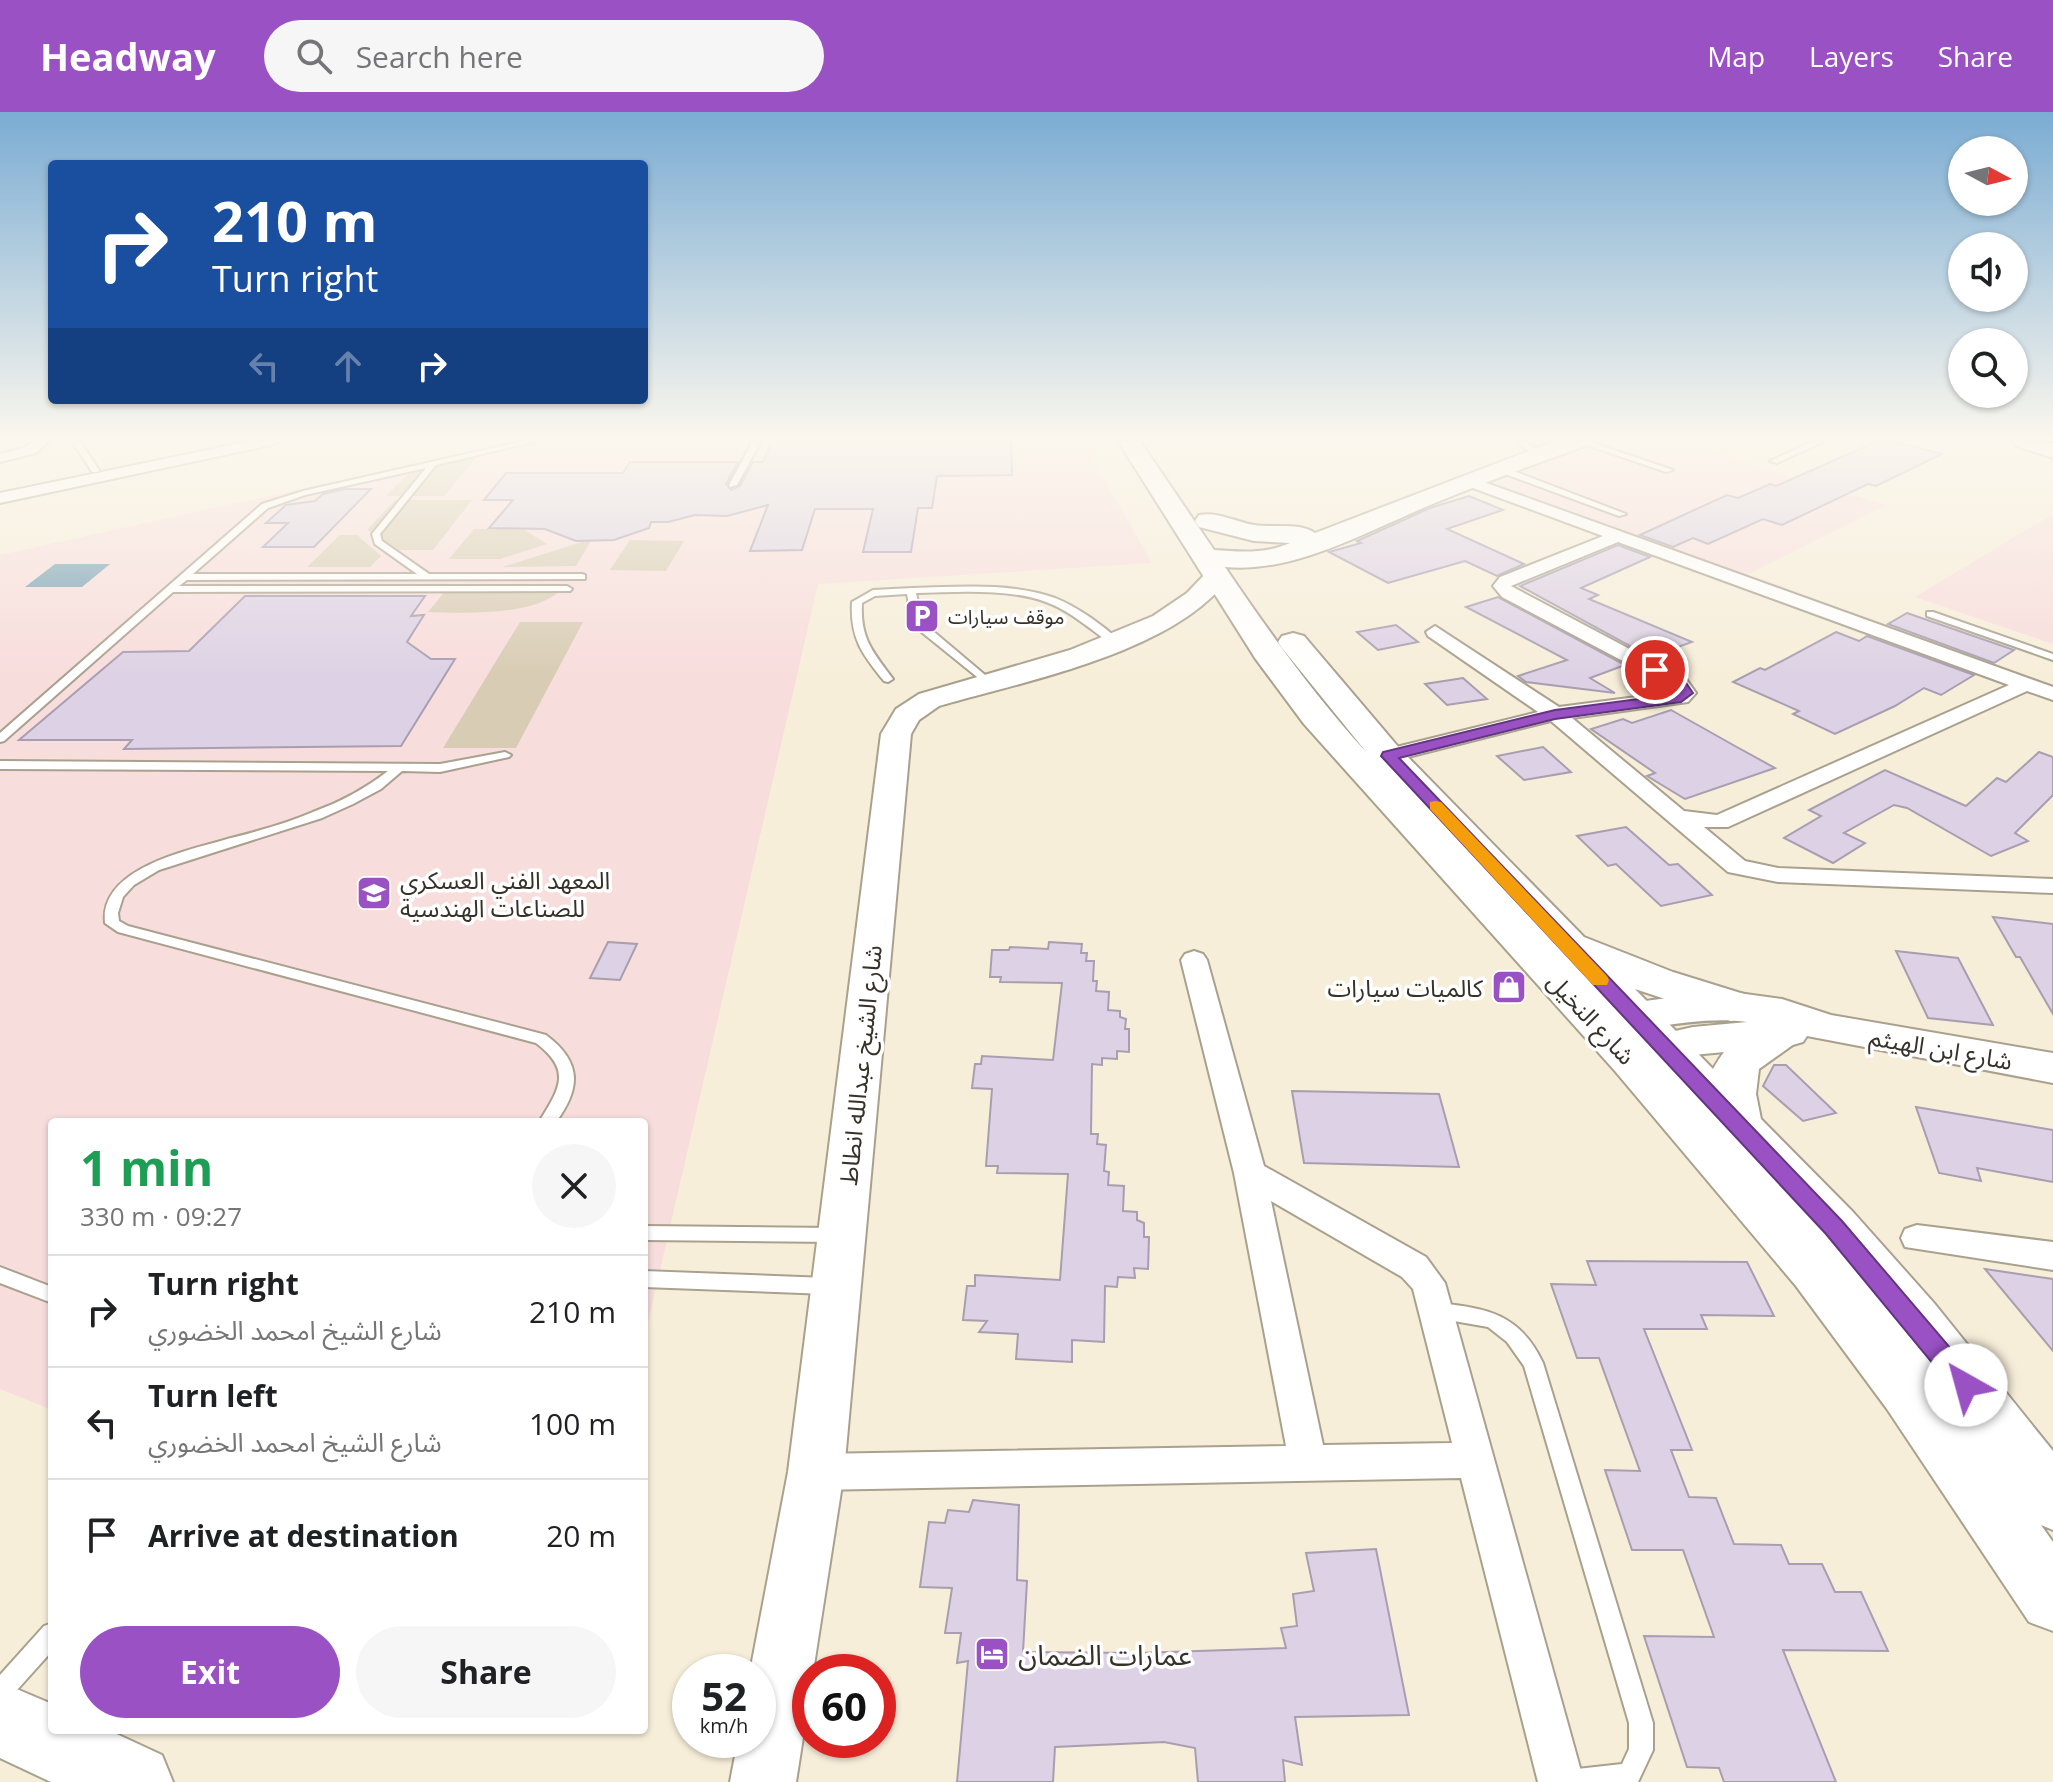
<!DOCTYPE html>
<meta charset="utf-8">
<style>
:root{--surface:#fff;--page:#f6f6f6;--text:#202124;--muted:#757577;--line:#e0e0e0;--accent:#9951c4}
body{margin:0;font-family:"Open Sans","Noto Sans Arabic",sans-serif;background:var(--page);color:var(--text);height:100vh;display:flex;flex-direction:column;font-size:30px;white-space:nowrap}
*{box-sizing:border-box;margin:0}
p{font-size:26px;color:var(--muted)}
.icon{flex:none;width:44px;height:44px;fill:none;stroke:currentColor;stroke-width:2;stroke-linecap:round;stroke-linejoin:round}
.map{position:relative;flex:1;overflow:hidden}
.sheet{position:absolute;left:48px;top:1006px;width:600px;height:616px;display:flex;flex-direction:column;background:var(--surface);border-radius:8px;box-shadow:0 2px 6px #0004}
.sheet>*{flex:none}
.hud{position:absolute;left:48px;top:48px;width:600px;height:244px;border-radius:8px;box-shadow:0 2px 6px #0004;background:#1a4fa0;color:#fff;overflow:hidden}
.needle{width:52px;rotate:97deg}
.buttons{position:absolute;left:1948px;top:24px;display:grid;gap:16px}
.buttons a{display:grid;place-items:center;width:80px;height:80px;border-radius:50%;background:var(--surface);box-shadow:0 2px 6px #0004;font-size:40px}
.speed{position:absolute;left:672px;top:1542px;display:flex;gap:16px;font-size:40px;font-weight:700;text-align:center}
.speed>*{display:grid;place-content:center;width:104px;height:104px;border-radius:50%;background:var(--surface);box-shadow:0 2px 6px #0004;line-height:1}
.speed small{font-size:20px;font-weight:400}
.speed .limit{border:12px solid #d22;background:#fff;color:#111}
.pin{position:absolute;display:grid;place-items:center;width:68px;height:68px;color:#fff;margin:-34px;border:4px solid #fff;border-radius:50%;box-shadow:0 2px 8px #0007}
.me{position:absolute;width:88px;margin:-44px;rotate:322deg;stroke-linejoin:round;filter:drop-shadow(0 0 6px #0008)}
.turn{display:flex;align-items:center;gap:28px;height:168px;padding:0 32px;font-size:36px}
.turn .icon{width:104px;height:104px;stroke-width:2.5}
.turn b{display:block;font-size:56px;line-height:68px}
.lanes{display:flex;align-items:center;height:76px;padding:0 32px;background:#0003;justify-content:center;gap:40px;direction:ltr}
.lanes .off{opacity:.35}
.round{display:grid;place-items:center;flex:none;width:84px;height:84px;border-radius:42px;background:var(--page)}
.summary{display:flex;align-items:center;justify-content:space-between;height:136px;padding:0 32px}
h1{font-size:48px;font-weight:700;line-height:60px;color:#1e9e55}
.button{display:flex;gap:16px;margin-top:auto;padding:16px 32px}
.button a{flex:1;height:92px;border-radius:48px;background:var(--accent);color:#fff;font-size:32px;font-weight:700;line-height:92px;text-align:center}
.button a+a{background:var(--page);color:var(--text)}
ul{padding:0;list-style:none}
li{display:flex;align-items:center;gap:24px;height:112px;padding:0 32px;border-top:2px solid var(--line)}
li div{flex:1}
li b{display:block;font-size:30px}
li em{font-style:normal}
header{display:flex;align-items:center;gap:48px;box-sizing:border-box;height:112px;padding:0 40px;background:var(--accent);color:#fff}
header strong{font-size:38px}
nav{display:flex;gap:44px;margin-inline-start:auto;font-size:28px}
.search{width:560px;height:72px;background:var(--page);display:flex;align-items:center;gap:20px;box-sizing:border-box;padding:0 28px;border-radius:44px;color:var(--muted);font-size:30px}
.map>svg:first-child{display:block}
.education{fill:#f8dddd}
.green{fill:#d8ccb4}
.water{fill:#77a0b4}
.building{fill:#ddd2e5;stroke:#a89eb0;stroke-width:2}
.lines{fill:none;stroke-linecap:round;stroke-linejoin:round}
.service-casing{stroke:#a9a08e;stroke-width:4}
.minor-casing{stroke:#a9a08e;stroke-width:4}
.secondary-casing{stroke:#a9a08e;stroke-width:4}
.primary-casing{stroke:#a9a08e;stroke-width:4}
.trunk-casing{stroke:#a9a08e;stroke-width:4}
.service{fill:#fff;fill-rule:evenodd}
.minor{fill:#fff;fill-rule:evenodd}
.secondary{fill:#fff;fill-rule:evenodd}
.primary{fill:#fff;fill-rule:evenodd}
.trunk{fill:#fff;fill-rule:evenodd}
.route{fill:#9951c4;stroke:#63357f;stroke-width:2}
.slow{fill:#f59e0b}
.labels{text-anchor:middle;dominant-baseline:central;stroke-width:7;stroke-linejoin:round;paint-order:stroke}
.far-poi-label{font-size:20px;fill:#36322a;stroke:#fff;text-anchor:start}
.poi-label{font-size:24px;fill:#36322a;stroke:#fff;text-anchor:start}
.street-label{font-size:24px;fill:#36322a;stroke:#fff}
.near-poi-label{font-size:28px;fill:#36322a;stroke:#fff;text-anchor:start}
</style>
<header>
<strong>Headway</strong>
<div class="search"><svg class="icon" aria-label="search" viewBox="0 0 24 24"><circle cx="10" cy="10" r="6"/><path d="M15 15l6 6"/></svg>Search here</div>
<nav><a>Map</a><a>Layers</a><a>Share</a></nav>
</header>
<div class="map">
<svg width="2053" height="1670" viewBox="0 0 2053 1670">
<rect width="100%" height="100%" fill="#f7eeda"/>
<g class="education">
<polygon points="519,329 1082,329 1152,451 818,472 644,1228 644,1010 52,1010 52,1298 0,1277 0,443"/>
<polygon points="1603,329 1677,329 1886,393 1741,466 1492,372"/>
<polygon points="2053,403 2053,532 1915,485 2026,418"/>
</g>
<g class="green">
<polygon points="479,342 444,384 386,384 414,356"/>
<polygon points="395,388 472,388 433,438 399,438 367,418"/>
<polygon points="474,417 523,417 547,432 500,447 449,447"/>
<polygon points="340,423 357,423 381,444 370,455 307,455"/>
<polygon points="592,427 576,454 502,455"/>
<polygon points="630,428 684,429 666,459 610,458"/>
<path d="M451 472 565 473C543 505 464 501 428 500Z"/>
<polygon points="520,510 583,510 516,636 443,636"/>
</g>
<polygon class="water" points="55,452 110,452 82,475 25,475"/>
<g class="building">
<polygon points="772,329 1011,329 1012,363 937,364 932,396 918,396 911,440 863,440 873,397 815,397 802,438 750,439 768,393 727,404 695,403 668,410 651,410 649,416 614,428 576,429 545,417 489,416 513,388 484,388 506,361 623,361 630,350 738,350 726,372 731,378 740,374 753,350 763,350"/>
<polygon points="1878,329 1893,329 1942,342 1876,374 1868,372 1782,413 1763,407 1708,432 1693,426 1673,435 1640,423 1727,383 1738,386 1770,372 1776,374"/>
<polygon points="344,377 371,377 314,435 263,435 288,411 266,411 286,393 315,389 323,382"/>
<polygon points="1469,384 1503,398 1447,417 1524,452 1497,464 1465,449 1388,471 1329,440 1361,431 1357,429 1430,396"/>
<polygon points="1618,433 1650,445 1581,476 1598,483 1589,487 1692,530 1650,545 1520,474"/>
<polygon points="245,484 425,484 411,504 424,503 407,530 431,547 455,547 401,634 124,637 132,628 19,628 123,540 189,539"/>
<polygon points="1498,485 1625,553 1590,566 1615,581 1526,570 1518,564 1567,548 1466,495"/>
<polygon points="1907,501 2014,538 1994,551 1888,512"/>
<polygon points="1396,513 1418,530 1378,538 1357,520"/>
<polygon points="1836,520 1859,529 1867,524 1974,563 1941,583 1924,576 1895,594 1835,622 1793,602 1799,599 1733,570 1760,556 1765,558"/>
<polygon points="1463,566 1487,587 1447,593 1425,572"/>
<polygon points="1671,598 1735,634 1775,656 1685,687 1647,664 1655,661 1591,617 1623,607 1632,611"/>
<polygon points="1543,635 1571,660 1524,668 1497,644"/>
<polygon points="2039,640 2053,645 2053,683 2015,721 2028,729 1991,744 1907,696 1894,693 1844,721 1865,731 1833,751 1784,726 1821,704 1809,698 1885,658 1966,694 1997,666 2006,670"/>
<polygon points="1626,715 1669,753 1678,752 1712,783 1661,794 1616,752 1608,754 1577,724"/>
<polygon points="1993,805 2053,812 2053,902 2020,845 2016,845"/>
<polygon points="608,830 637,832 620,868 590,866"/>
<polygon points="1049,830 1082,832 1081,841 1087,841 1086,849 1094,849 1093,869 1097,869 1096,879 1109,880 1108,898 1120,899 1120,905 1126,907 1125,917 1129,917 1129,940 1117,939 1117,947 1102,946 1102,953 1092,952 1091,1022 1098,1022 1097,1032 1106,1033 1104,1059 1109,1060 1108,1073 1124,1074 1123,1099 1137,1100 1137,1108 1144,1111 1144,1125 1149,1125 1148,1157 1134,1156 1135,1166 1118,1165 1117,1175 1105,1174 1104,1230 1072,1228 1072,1250 1016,1247 1018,1222 979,1220 987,1209 963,1208 967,1174 975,1174 975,1163 1060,1168 1068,1062 997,1061 998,1054 986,1054 992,977 972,976 975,952 981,952 982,944 1053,948 1062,871 1000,870 1001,865 990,865 992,838 1009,838 1010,835 1048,837"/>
<polygon points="1896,839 1958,846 1993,913 1928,906"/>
<polygon points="1774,953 1786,953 1836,1001 1803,1009 1763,974"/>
<polygon points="1292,979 1439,982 1459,1055 1304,1051"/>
<polygon points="1916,995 2053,1018 2053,1070 1977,1056 1981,1069 1939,1061"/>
<polygon points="1587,1149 1747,1150 1774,1204 1701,1203 1707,1217 1644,1217 1692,1338 1671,1338 1689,1385 1716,1386 1734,1432 1781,1433 1789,1452 1822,1452 1835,1480 1861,1480 1888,1539 1783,1538 1836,1670 1724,1670 1719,1656 1687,1655 1644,1524 1714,1525 1683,1438 1632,1438 1605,1358 1640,1359 1599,1246 1577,1246 1551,1172 1596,1173"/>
<polygon points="1985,1157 2053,1167 2053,1239"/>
<polygon points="973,1388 1019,1393 1017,1468 1027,1469 1023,1540 1138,1541 1286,1536 1281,1516 1297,1514 1293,1482 1314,1479 1306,1441 1376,1437 1409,1603 1295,1605 1302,1653 1283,1648 1285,1670 1198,1670 1195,1636 1164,1630 1055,1635 1053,1670 957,1670 968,1549 957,1551 961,1521 945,1521 952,1476 920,1475 929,1410 945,1411 948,1398 969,1400"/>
</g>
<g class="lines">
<g class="service-casing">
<g id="service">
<polygon points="72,329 80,329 99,358 98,360 92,360"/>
<path d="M523 329H537L436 353 380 422 382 429 429 462H582L585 463V467L187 468 179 474H567L572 477 570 479 173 480 4 629 0 630V621L262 392 303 379ZM426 356 372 422 375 432 417 462H193L268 396 305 383Z"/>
<polygon points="753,329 761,329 737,373 730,375 729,373"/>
<polygon points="1515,329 1524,329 1544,342 1537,344"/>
<polygon points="1575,329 1587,329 1673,358 1666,360"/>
<polygon points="1814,329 1825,329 1777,351 1770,349"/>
<polygon points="1497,355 1503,355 1626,402 1619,404 1497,359"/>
<path d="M912 476C957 475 1011 470 1055 486 1078 495 1104 514 1122 531L1113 533C1092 519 1071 499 1046 490 1009 476 955 480 916 481L921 504 927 514 991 568 992 570 987 573 919 518 911 504 907 482 875 484 862 491C860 527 873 540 893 567L888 570 884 569C862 542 850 526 852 490L873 478Z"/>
<polygon points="1927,500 1933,500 2053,542 2053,548 1927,504"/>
<path d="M505 640 511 643 509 645 440 660 402 659 381 677 353 692 322 706 159 758 134 773 123 785 118 801 119 809 128 814 546 923C582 950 581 976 556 1010H539C559 977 573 959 536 931L118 820 105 811C99 755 191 738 231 726 259 719 287 711 313 700 340 690 365 677 388 659L0 657V649L440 652Z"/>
<polygon points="644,1114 834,1116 840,1118 843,1123 840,1128 834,1130 644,1128"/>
<polygon points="0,1155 52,1175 52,1191 0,1171"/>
<polygon points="644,1159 827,1166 833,1169 836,1174 833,1179 827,1182 644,1175"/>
<path d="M1438 1191C1487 1196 1520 1202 1543 1251L1653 1611V1638L1638 1670H1556L1559 1661 1568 1658 1622 1652 1629 1637V1611L1524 1254 1507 1230 1488 1215 1431 1205 1429 1199 1431 1193Z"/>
<polygon points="52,1511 52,1539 8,1588 0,1592 0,1563 44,1514"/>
</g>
</g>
<g class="minor-casing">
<g id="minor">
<polygon points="33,329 49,329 36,341 0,350 0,342 26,335"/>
<polygon points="251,329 278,329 271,333 0,391 0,381"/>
<path d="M1467 364 2053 575V588L2027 579 1728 715H1704L1745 749 1778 756 2053 767V781L1778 770 1728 760 1551 609 1388 650 1380 649 1377 644 1380 639 1538 600 1428 524 1426 520 1435 514 1559 595 1675 580 1672 575 1502 485 1493 474 1500 465 1603 424 1462 372V366ZM1618 430 2009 573 1717 703 1684 699 1572 606 1688 590 1696 581 1686 567 1511 474Z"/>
<path d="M1194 839 1203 842 1207 848 1264 1054 1426 1145 1445 1171 1584 1670H1538L1461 1366 816 1378 802 1373 797 1360 802 1347 816 1342 1286 1334 1234 1061 1181 848 1185 842ZM1271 1089 1402 1165 1413 1177 1452 1331 1323 1333Z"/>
<polygon points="1917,1113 2053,1130 2053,1158 1905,1135 1901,1126 1905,1117"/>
</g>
</g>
<g class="secondary-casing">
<g id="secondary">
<path d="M1217 456 1226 459 1230 464C1177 540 1025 569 939 594L919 608 911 622 844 1360 813 1560H810V1581L796 1670H730L738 1628H758V1560H750L788 1360 881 622 896 597 919 582 1070 538 1153 504 1187 481 1208 459Z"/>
<path d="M1731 880 1782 887 1831 903 2053 941V971L1807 924 1803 930 1789 934 1693 943 1637 956 1622 951 1616 941 1622 931 1693 915 1747 910C1718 906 1685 910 1657 915 1635 918 1615 926 1594 920L1588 910 1594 900C1639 887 1685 884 1731 880Z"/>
</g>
</g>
<g class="primary-casing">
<g id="primary">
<path d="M1118 329H1140L1214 438C1241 440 1265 442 1290 431L1254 429 1199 415 1195 409 1199 403C1217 399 1236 410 1254 413 1273 416 1300 410 1315 421L1555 329H1588L1585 334C1535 352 1485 370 1435 391 1371 417 1296 462 1225 455 1269 520 1314 583 1367 641L1282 536 1278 530 1282 524 1293 521 1304 524 1400 637 1584 825 1673 860 1747 883 1753 894 1747 905 1731 909 1635 877 1713 957C1730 927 1757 899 1794 910L1801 921 1794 932 1759 957 1756 982 1761 1007 1853 1100 1934 1191 2053 1339V1418L2041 1413 2053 1430V1519L2029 1510 1887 1297 1796 1174 1615 959 1304 612 1255 546Z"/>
<polygon points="2013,329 2053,331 2053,346 2016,334"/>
</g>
</g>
<g class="trunk-casing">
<polygon id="trunk" points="0,1570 52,1592 52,1618 108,1618 162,1643 173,1670 51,1670 0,1646"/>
</g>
<use href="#service" class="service"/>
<use href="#minor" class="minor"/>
<use href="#secondary" class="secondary"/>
<use href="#primary" class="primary"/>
<use href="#trunk" class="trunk"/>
</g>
<linearGradient id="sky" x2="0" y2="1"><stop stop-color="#7bacd3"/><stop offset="0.58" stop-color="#fbf7ee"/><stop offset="1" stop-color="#fbf7ee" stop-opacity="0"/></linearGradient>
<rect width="2053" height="563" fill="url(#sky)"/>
<polygon class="route" points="1655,554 1684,568 1693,581 1681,590 1555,607 1399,646 1842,1109 1975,1265 1979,1273 1975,1281 1966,1285 1957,1281 1826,1122 1381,644 1383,640 1555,598 1677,582 1674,574 1650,561 1648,558"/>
<polygon class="slow" points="1435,689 1441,690 1607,864 1609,868 1607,873 1593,873 1430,697 1430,690"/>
<defs>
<g id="parking-square" transform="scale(1.8)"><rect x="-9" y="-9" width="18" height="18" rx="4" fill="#9951c4" stroke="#fff"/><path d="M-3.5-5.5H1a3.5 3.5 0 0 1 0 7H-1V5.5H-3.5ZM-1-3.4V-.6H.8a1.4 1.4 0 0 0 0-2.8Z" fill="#fff"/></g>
<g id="university-square" transform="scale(1.8)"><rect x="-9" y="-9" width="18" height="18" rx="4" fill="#9951c4" stroke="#fff"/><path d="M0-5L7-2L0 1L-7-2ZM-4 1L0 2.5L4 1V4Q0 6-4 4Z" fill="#fff"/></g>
<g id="shop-square" transform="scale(1.8)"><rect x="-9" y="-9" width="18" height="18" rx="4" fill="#9951c4" stroke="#fff"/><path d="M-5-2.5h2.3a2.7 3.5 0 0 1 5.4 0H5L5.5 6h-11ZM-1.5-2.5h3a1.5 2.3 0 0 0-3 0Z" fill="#fff"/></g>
<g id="hotel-square" transform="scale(1.8)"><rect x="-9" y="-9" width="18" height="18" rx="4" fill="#9951c4" stroke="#fff"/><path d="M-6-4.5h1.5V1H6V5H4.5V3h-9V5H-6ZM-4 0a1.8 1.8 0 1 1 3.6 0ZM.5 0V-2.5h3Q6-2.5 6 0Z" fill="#fff"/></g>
</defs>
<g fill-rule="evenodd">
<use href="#parking-square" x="922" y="504"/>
<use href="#university-square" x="374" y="781"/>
<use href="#shop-square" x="1509" y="875"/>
<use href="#hotel-square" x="992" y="1542"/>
</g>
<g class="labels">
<g class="far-poi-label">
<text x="948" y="504">موقف سيارات</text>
</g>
<g class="poi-label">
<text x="400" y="767">المعهد الفني العسكري<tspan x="400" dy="28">للصناعات الهندسية</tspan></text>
<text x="1483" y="875" text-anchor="end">كالميات سيارات</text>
</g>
<g class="street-label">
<text transform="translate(1592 906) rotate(47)">شارع النخيل</text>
<text transform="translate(1941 936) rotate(10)">شارع ابن الهيثم</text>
<text transform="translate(860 953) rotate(-84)">شارع الشيخ عبدالله انطاط</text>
</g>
<g class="near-poi-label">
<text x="1018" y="1542">عمارات الضمان</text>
</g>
</g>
</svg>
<div class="buttons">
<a><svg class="needle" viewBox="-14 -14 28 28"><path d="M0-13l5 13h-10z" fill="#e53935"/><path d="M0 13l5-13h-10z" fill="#757577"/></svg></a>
<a><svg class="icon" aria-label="sound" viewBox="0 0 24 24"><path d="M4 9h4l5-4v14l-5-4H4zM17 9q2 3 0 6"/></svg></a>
<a><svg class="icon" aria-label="search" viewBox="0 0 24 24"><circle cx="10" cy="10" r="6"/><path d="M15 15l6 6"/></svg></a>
</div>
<div class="speed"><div>52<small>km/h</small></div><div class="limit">60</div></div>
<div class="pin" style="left:1655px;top:558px;background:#d93025"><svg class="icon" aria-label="arrive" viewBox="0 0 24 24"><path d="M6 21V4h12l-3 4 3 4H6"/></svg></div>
<svg class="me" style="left:1966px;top:1273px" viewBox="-20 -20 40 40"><circle r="19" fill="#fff"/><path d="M0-13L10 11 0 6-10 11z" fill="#9951c4"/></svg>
<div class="hud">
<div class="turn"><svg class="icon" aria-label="right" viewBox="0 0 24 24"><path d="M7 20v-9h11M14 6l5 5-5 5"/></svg><div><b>210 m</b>Turn right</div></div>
<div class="lanes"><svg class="icon off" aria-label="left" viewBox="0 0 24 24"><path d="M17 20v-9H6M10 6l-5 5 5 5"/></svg><svg class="icon off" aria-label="ahead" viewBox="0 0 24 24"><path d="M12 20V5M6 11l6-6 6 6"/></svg><svg class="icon" aria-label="right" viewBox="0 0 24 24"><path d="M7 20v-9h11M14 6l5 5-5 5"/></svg></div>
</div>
<section class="sheet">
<div class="summary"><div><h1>1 min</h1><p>330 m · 09:27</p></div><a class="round"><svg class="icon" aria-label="close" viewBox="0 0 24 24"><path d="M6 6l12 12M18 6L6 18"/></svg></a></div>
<ul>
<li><svg class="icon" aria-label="right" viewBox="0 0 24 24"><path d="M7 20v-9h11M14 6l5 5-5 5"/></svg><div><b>Turn right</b><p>شارع الشيخ امحمد الخضوري</p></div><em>210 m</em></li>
<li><svg class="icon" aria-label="left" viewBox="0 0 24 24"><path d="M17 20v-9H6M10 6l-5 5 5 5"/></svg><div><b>Turn left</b><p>شارع الشيخ امحمد الخضوري</p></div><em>100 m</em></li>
<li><svg class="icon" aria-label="arrive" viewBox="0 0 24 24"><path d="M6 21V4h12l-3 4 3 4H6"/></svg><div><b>Arrive at destination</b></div><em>20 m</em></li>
</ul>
<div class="button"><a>Exit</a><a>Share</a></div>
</section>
</div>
